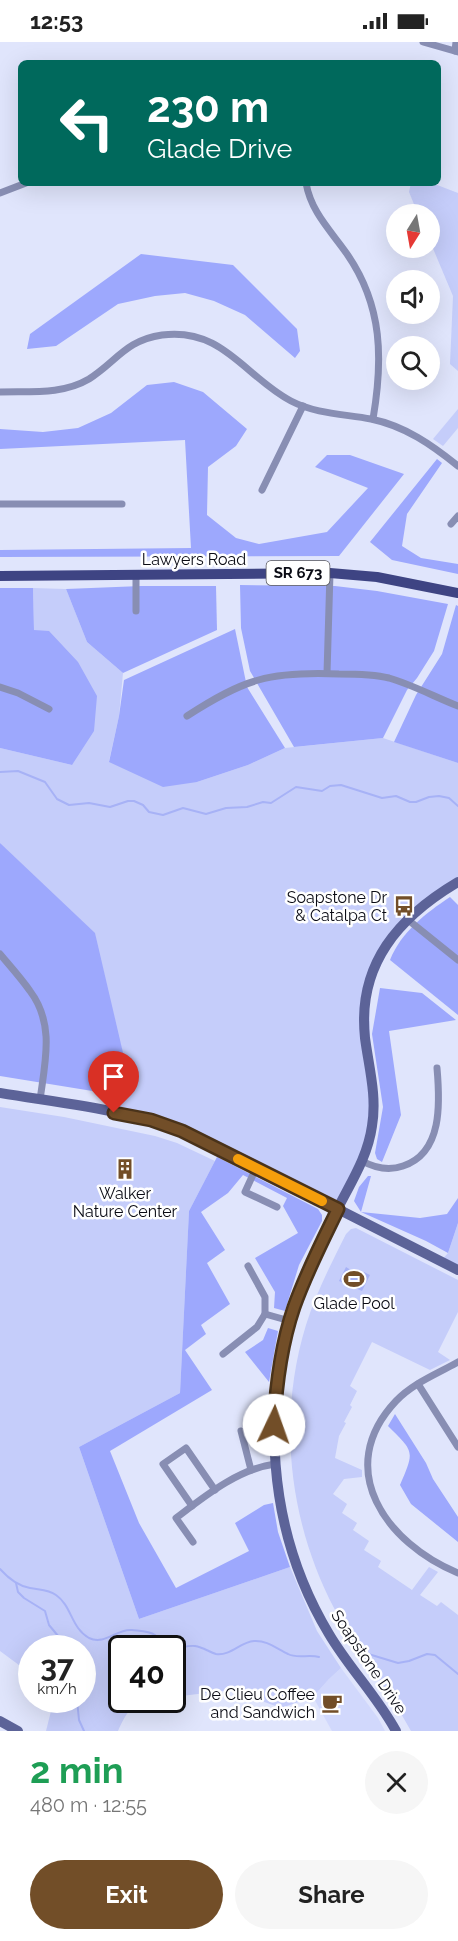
<!DOCTYPE html>
<meta charset="utf-8">
<style>
:root{--surface:#fff;--page:#f6f6f6;--text:#222;--muted:#767676;--accent:#724e28}
body{margin:0;font-family:Raleway,sans-serif;background:var(--page);color:var(--text);height:100vh;display:flex;flex-direction:column;font-size:22px;white-space:nowrap}
*{box-sizing:border-box;margin:0}
p{font-size:20px;color:var(--muted)}
.icon{flex:none;width:33px;height:33px;fill:none;stroke:currentColor;stroke-width:2;stroke-linecap:round;stroke-linejoin:round}
.map{position:relative;height:1689px;overflow:hidden}
.details{display:flex;flex-direction:column;background:var(--surface);flex:1}
.details>*{flex:none}
.hud{position:absolute;left:18px;top:18px;width:423px;height:126px;border-radius:9px;box-shadow:0 6px 24px #0002;background:#00695c;color:#fff;overflow:hidden}
.needle{width:39px;rotate:191deg}
.controls{position:absolute;left:386px;top:162px;display:grid;gap:12px}
.controls a{display:grid;place-items:center;width:54px;height:54px;border-radius:50%;background:var(--surface);box-shadow:0 6px 24px #0002;font-size:30px}
.speed{position:absolute;left:18px;top:1593px;display:flex;gap:12px;font-size:30px;font-weight:700;text-align:center}
.speed>*{display:grid;place-content:center;width:78px;height:78px;border-radius:50%;background:var(--surface);box-shadow:0 6px 24px #0002;line-height:1}
.speed small{font-size:15px;font-weight:400}
.speed .limit{border:3px solid #111;border-radius:9px;background:#fff;color:#111}
.pin{position:absolute;display:grid;place-items:center;width:51px;height:51px;color:#fff;margin:-62px -26px;border-radius:50% 50% 50% 0;rotate:-45deg;box-shadow:0 0 6px #0007}
.pin .icon{rotate:45deg}
.me{position:absolute;width:66px;margin:-33px;rotate:3deg;stroke-linejoin:round;filter:drop-shadow(0 0 4px #0008)}
.turn{display:flex;align-items:center;gap:21px;height:126px;padding:0 30px;font-size:27px}
.turn .icon{width:78px;height:78px;stroke-width:2.5}
.turn b{display:block;font-size:42px;line-height:51px}
.round{display:grid;place-items:center;flex:none;width:63px;height:63px;border-radius:32px;background:var(--page)}
.summary{display:flex;align-items:center;justify-content:space-between;height:102px;padding:0 30px}
h1{font-size:36px;font-weight:700;line-height:45px;color:#1e9e55}
.action{display:flex;gap:12px;margin-top:auto;padding:12px 30px}
.action a{flex:1;height:69px;border-radius:36px;background:var(--accent);color:#fff;font-size:24px;font-weight:700;line-height:69px;text-align:center}
.action a+a{background:var(--page);color:var(--text)}
.status{display:flex;justify-content:space-between;align-items:center;height:42px;padding:0 30px;background:var(--surface);direction:ltr}
.status svg{height:16px;fill:currentColor}
.map>svg:first-child{display:block}
.built{fill:#d1d8fc}
.green{fill:#c5cdfa}
.forest{fill:#9da8fd}
.water{fill:#a7b2f6}
.lines{fill:none;stroke-linecap:round;stroke-linejoin:round}
.stream{stroke:#a7b2f6;stroke-width:2}
.street{stroke:#888eb3;stroke-width:7}
.secondary{stroke:#5c6398;stroke-width:10}
.primary{stroke:#3e4483;stroke-width:10}
.route-casing{stroke:#4a331a;stroke-width:15}
.route{stroke:#724e28;stroke-width:10}
.slow{stroke:#f59e0b;stroke-width:10}
.labels{text-anchor:middle;dominant-baseline:central;stroke-width:5;stroke-linejoin:round;paint-order:stroke}
.shield{fill:#fff;stroke:#54545a;stroke-width:1.5}
.shield-label{font-size:15px;font-weight:bold;fill:#0a0b14}
.street-label{font-size:16px;fill:#0a0b14;stroke:#fff}
.poi-label{font-size:16px;fill:#0a0b14;stroke:#fff;text-anchor:end}
</style>
<div class="status"><b>12:53</b><svg viewBox="0 0 49 12"><path d="M0 12V9h3v3zM5 12V6h3v6zM10 12V3h3v9zM15 12V0h3v12zM26 1h20v11H26zM47 4h2v5h-2z"/></svg></div>
<div class="map">
<svg width="458" height="1689" viewBox="0 0 458 1689">
<rect width="100%" height="100%" fill="#e0e5fc"/>
<polygon class="built" points="341,1626 378,1676 385,1689 332,1689 313,1655 329,1637"/>
<g class="green">
<polygon points="411,141 432,141 458,151 458,329 450,322 453,254 429,197 429,172 418,172 409,150"/>
<polygon points="458,367 458,386 443,404 433,397"/>
<polygon points="33,546 66,547 87,600 123,631 119,674 109,719 197,740 248,723 285,706 383,696 458,721 458,840 399,886 369,947 372,1084 338,1167 198,1096 114,1071 124,1015 0,801 0,706 72,723 34,588"/>
<path d="M0 1065 64 1075 155 1094 177 1101 215 1119 189 1169 180 1351 79 1405 139 1577 290 1525 317 1589 341 1626 329 1637 313 1655 281 1666 231 1648 173 1655 172 1606H122V1658H153C133 1659 126 1671 118 1689H46L51 1669 48 1658H82V1606H32L31 1632 0 1609Z"/>
<polygon points="458,1181 458,1227 441,1219 448,1211"/>
<path d="M356 1186 458 1238V1270L438 1310 450 1318 430 1328 372 1300 350 1344 357 1349 350 1363 352 1365 344 1380 346 1381 339 1394 335 1416 362 1428V1435L344 1437 333 1452 347 1462 342 1471 357 1481 353 1488 369 1499 364 1508 381 1519 378 1525 412 1548 429 1525 438 1530 420 1553 437 1564 441 1560 458 1573V1689H411C388 1646 356 1609 334 1566 289 1480 277 1377 306 1283 316 1251 331 1222 346 1192L351 1187Z"/>
</g>
<g class="forest">
<polygon points="141,212 233,223 297,287 300,309 295,316 245,273 214,259 185,251 155,254 118,262 56,304 27,307 30,292"/>
<polygon points="174,340 203,350 247,387 236,404 208,425 207,473 236,496 259,502 327,490 368,446 315,425 327,413 350,413 404,432 339,514 0,515 0,508 191,506 185,398 0,407 0,387 43,390 78,386 111,371 147,343"/>
<polygon points="437,417 442,421 407,472 402,504 421,516 458,522 458,532 392,518 370,500"/>
<polygon points="240,543 335,544 377,549 448,562 434,609 417,636 407,648 383,696 294,705 250,629 241,586"/>
<polygon points="141,544 216,544 217,588 123,631 87,600 66,547"/>
<polygon points="0,546 33,546 34,588 49,589 78,620 97,654 94,689 72,723 0,706"/>
<polygon points="456,563 458,564 458,721 394,700 416,653 442,612"/>
<polygon points="235,587 247,645 285,706 248,723 197,740 163,745 109,720 119,674 124,638"/>
<polygon points="0,801 95,891 124,1015 117,1053 0,1034"/>
<path d="M450 855 458 863V973L390 918C401 890 426 871 450 855Z"/>
<polygon points="380,946 422,951 456,978 389,989 401,1073 382,1120 377,1117 375,1111 383,1065 372,992"/>
<polygon points="217,1115 318,1167 322,1173 322,1179 299,1223 285,1269 274,1266 275,1250 255,1216 298,1191 283,1164 287,1156 243,1133 228,1151 201,1170 225,1208 207,1221 230,1262 201,1283 206,1292 185,1308 212,1348 110,1409 139,1481 176,1546 249,1509 235,1481 264,1463 273,1461 278,1490 290,1525 139,1577 79,1405 180,1351 189,1169"/>
<polygon points="368,1134 371,1134 361,1170 420,1176 447,1172 458,1156 458,1181 448,1211 426,1199 361,1170 354,1159 359,1145"/>
<polygon points="268,1286 278,1289 269,1340 245,1310 263,1298"/>
<path d="M395 1372 426 1421 433 1437 458 1475V1500L411 1462 400 1443C415 1408 414 1410 388 1384Z"/>
</g>
<polygon class="water" points="346,1225 362,1235 364,1230 370,1233 362,1249 339,1239"/>
<g class="lines">
<g class="stream">
<polyline points="0,730 18,729 45,740 57,757 69,763 89,761 110,765 128,759 134,759 143,763 149,770 163,773 183,766 206,772 226,766 247,765 263,760 271,761 296,745 322,749 330,744 341,743 382,756 396,754 410,760 416,760 429,755 439,754 449,756 458,764"/>
<path d="M0 1527C8 1536 18 1544 30 1546 39 1548 48 1547 56 1553 72 1564 71 1586 89 1596 105 1604 117 1586 132 1588 139 1589 149 1589 155 1593 161 1597 163 1605 172 1606 179 1607 187 1603 195 1604 203 1605 209 1610 216 1612 231 1614 240 1600 254 1599 267 1598 277 1607 288 1612 297 1617 309 1612 319 1615"/>
<polyline points="16,1541 18,1550 24,1556 45,1569 49,1583 68,1606"/>
<polyline points="365,1611 398,1621 409,1619 427,1612 435,1613 458,1632"/>
<polyline points="77,1658 79,1678 84,1689"/>
</g>
<g class="street">
<polyline points="423,0 458,10"/>
<polyline points="455,9 456,0"/>
<path d="M306 141C311 170 331 189 347 212 383 264 383 318 373 377"/>
<polyline points="0,151 26,141"/>
<path d="M0 350C30 349 62 353 89 337 116 320 126 298 162 293 223 285 245 335 291 359 316 372 344 372 371 377 405 384 432 403 458 424"/>
<polyline points="262,448 303,364"/>
<polyline points="0,462 122,462"/>
<polyline points="451,482 458,474"/>
<polyline points="136,532 136,569"/>
<polyline points="327,631 330,531"/>
<polyline points="0,645 18,651 49,667"/>
<path d="M187 674C244 637 270 629 339 632 356 632 373 632 389 636 413 643 435 655 458 664"/>
<polyline points="407,877 458,918"/>
<path d="M0 912C10 924 21 936 30 949 55 982 45 1020 40 1058"/>
<path d="M362 1119C375 1126 389 1129 403 1124 443 1111 440 1060 437 1026"/>
<polyline points="256,1126 245,1150 277,1165"/>
<polyline points="248,1224 265,1255 265,1272"/>
<polyline points="223,1312 257,1285 265,1272 290,1279"/>
<path d="M458 1320C437 1332 413 1341 396 1359 332 1427 387 1502 458 1531"/>
<polyline points="418,1342 458,1405"/>
<polyline points="241,1389 251,1428"/>
<polyline points="192,1464 163,1422 186,1406 215,1448"/>
<path d="M193 1500 176 1476C205 1454 238 1427 275 1422"/>
</g>
<g class="secondary">
<path d="M0 1051C66 1062 136 1068 198 1096L458 1228"/>
<polyline points="0,1679 18,1689"/>
<path d="M396 1689C377 1654 349 1626 329 1592 267 1489 258 1359 301 1248 312 1219 326 1190 340 1162 353 1137 368 1113 372 1084 377 1054 369 1026 365 996 357 922 399 875 458 840"/>
</g>
<polyline class="primary" points="0,534 330,531 377,535 458,551"/>
</g>
<g class="lines">
<g class="route-casing">
<path id="route" d="M114 1071 151 1078 182 1089 338 1167C322 1200 306 1231 294 1265 281 1303 276 1342 274 1383"/>
</g>
<use href="#route" class="route"/>
<polyline class="slow" points="238,1117 322,1159"/>
</g>
<defs>
<g id="bus-bare" transform="scale(1.62)"><path d="M-5-6H5V4H4V6H2V4H-2V6H-4V4H-5ZM-3.5-4V0h7V-4ZM-3.5 1.2v1.5H-2V1.2ZM2 1.2v1.5H3.5V1.2Z" fill="#724e28" stroke="#fff" stroke-width="2.5" paint-order="stroke"/></g>
<g id="building-bare" transform="scale(1.62)"><path d="M-4-6H4V6H1V3H-1V6H-4ZM-2.5-4.3h1.7v1.8h-1.7ZM.8-4.3h1.7v1.8H.8ZM-2.5-1h1.7V.8h-1.7ZM.8-1h1.7V.8H.8Z" fill="#724e28" stroke="#fff" stroke-width="2.5" paint-order="stroke"/></g>
<g id="stadium-bare" transform="scale(1.62)"><path d="M0-5a6.5 5 0 1 0 0 10a6.5 5 0 1 0 0-10ZM-3.5-1.8h7v3.6h-7Z" fill="#724e28" stroke="#fff" stroke-width="2.5" paint-order="stroke"/></g>
<g id="cafe-bare" transform="scale(1.62)"><path d="M-5.5-4.5H6V0H3Q3 3.5 0 3.5H-2.5Q-5.5 3.5-5.5 0ZM3-3.2v2h1.7v-2ZM-6 4.5H4V6H-6Z" fill="#724e28" stroke="#fff" stroke-width="2.5" paint-order="stroke"/></g>
</defs>
<g fill-rule="evenodd">
<use href="#bus-bare" x="404" y="864"/>
<use href="#building-bare" x="125" y="1127"/>
<use href="#stadium-bare" x="354" y="1237"/>
<use href="#cafe-bare" x="332" y="1661"/>
</g>
<g class="labels">
<rect class="shield" x="266.5" y="519" width="63" height="24" rx="4.5"/>
<g class="shield-label">
<text x="298" y="531">SR 673</text>
</g>
<g class="street-label">
<text x="194" y="517">Lawyers Road</text>
<text transform="translate(369 1620) rotate(56)">Soapstone Drive</text>
</g>
<g class="poi-label">
<text x="387" y="855">Soapstone Dr<tspan x="387" dy="18">&amp; Catalpa Ct</tspan></text>
<text x="125" y="1151" text-anchor="middle">Walker<tspan x="125" dy="18">Nature Center</tspan></text>
<text x="354" y="1261" text-anchor="middle">Glade Pool</text>
<text x="315" y="1652">De Clieu Coffee<tspan x="315" dy="18">and Sandwich</tspan></text>
</g>
</g>
</svg>
<div class="controls">
<a><svg class="needle" viewBox="-14 -14 28 28"><path d="M0-13l5 13h-10z" fill="#e53935"/><path d="M0 13l5-13h-10z" fill="#767676"/></svg></a>
<a><svg class="icon" aria-label="sound" viewBox="0 0 24 24"><path d="M4 9h4l5-4v14l-5-4H4zM17 9q2 3 0 6"/></svg></a>
<a><svg class="icon" aria-label="search" viewBox="0 0 24 24"><circle cx="10" cy="10" r="6"/><path d="M15 15l6 6"/></svg></a>
</div>
<div class="speed"><div>37<small>km/h</small></div><div class="limit">40</div></div>
<div class="pin" style="left:114px;top:1071px;background:#d93025"><svg class="icon" aria-label="arrive" viewBox="0 0 24 24"><path d="M6 21V4h12l-3 4 3 4H6"/></svg></div>
<svg class="me" style="left:274px;top:1383px" viewBox="-20 -20 40 40"><circle r="19" fill="#fff"/><path d="M0-13L10 11 0 6-10 11z" fill="#724e28"/></svg>
<div class="hud">
<div class="turn"><svg class="icon" aria-label="left" viewBox="0 0 24 24"><path d="M17 20v-9H6M10 6l-5 5 5 5"/></svg><div><b>230 m</b>Glade Drive</div></div>
</div>
</div>
<section class="details">
<div class="summary"><div><h1>2 min</h1><p>480 m · 12:55</p></div><a class="round"><svg class="icon" aria-label="close" viewBox="0 0 24 24"><path d="M6 6l12 12M18 6L6 18"/></svg></a></div>
<div class="action"><a>Exit</a><a>Share</a></div>
</section>
